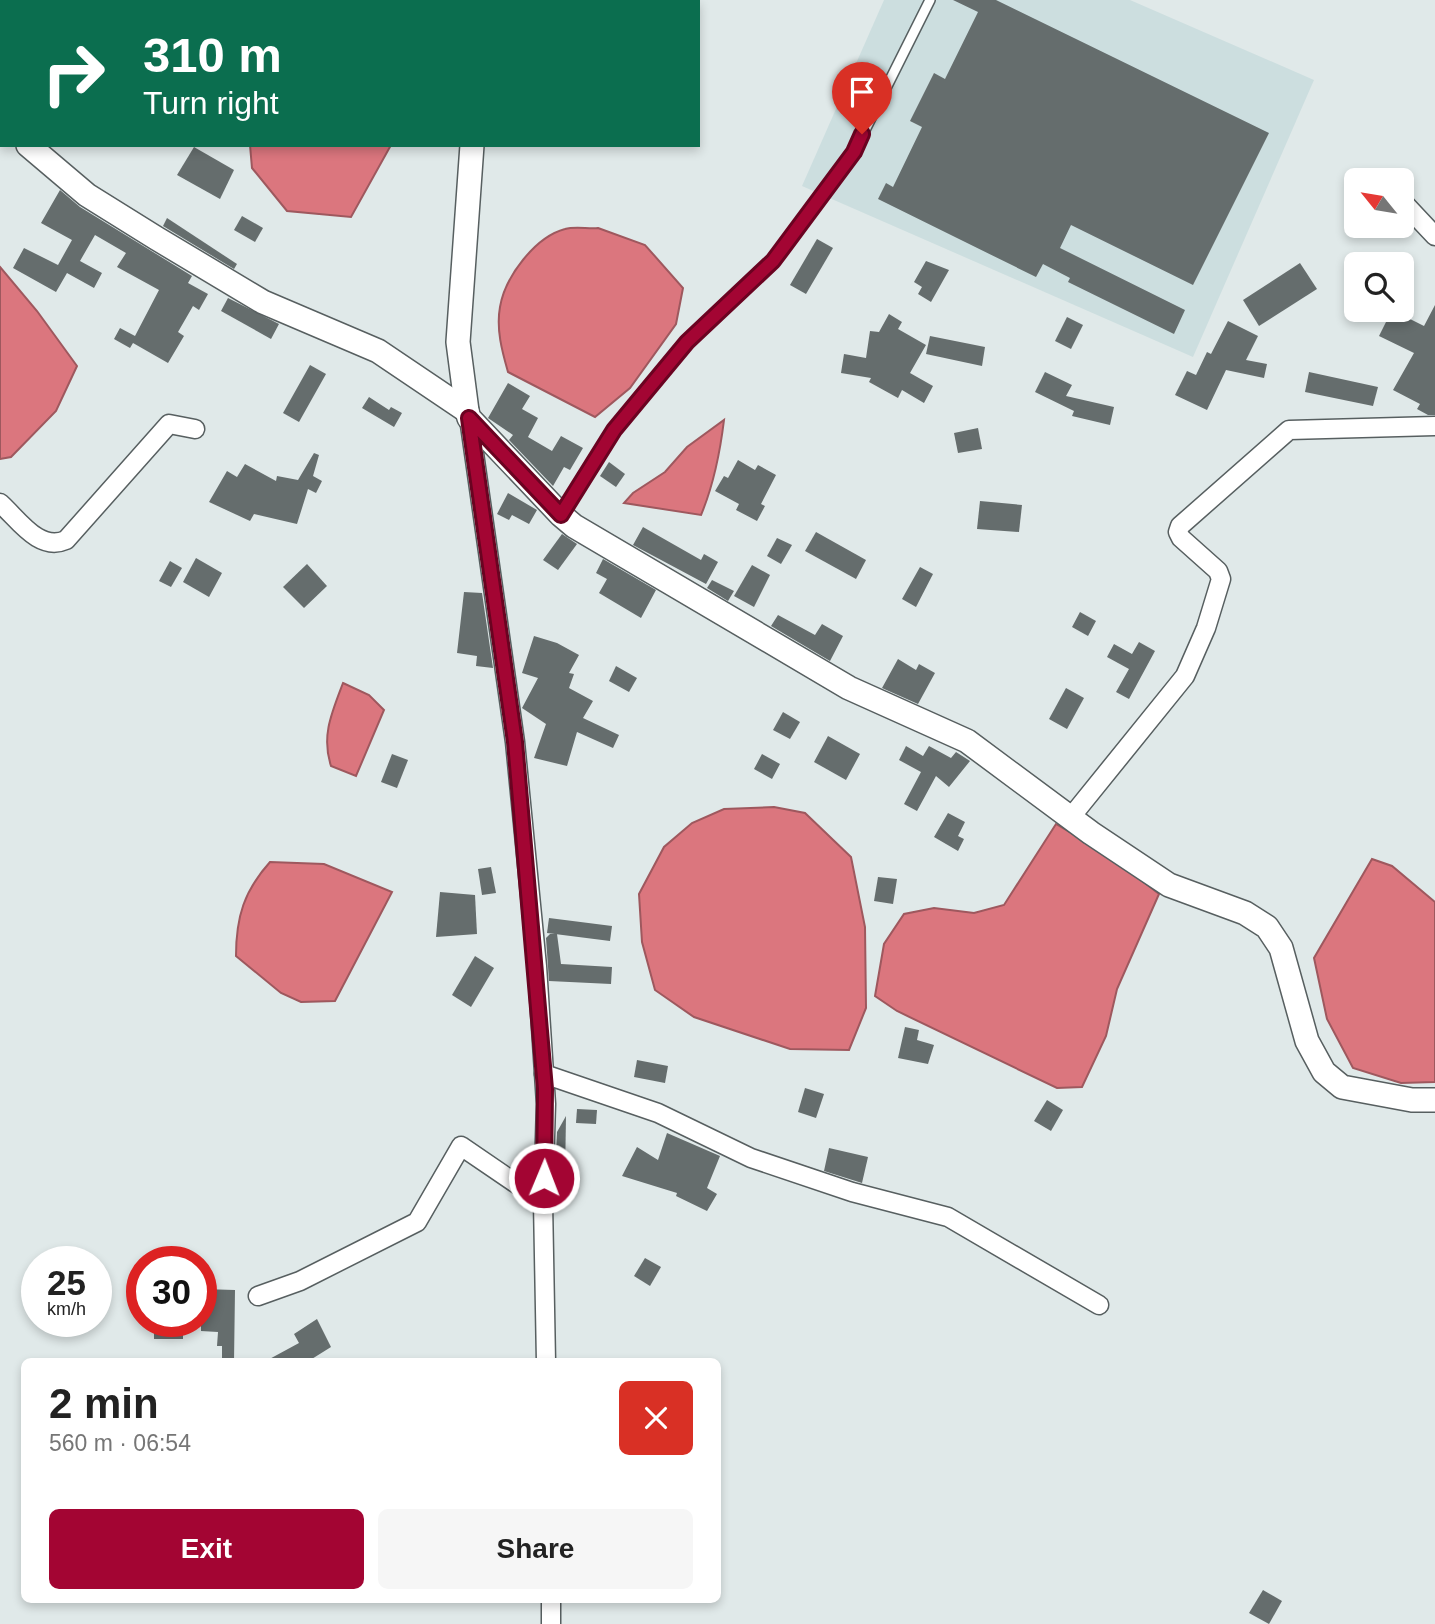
<!DOCTYPE html>
<meta charset="utf-8">
<style>
:root{--surface:#fff;--page:#f6f6f6;--text:#222;--muted:#767676;--accent:#a30533}
body{margin:0;font-family:Helvetica,sans-serif;background:var(--page);color:var(--text);height:100vh;display:flex;flex-direction:column;font-size:26px;white-space:nowrap}
*{box-sizing:border-box;margin:0}
p{font-size:23px;color:var(--muted)}
.icon{flex:none;width:38px;height:38px;fill:none;stroke:currentColor;stroke-width:2;stroke-linecap:round;stroke-linejoin:round}
.map{position:relative;flex:1;overflow:hidden}
.drawer{position:absolute;left:21px;top:1358px;width:700px;height:245px;display:flex;flex-direction:column;background:var(--surface);border-radius:10px;box-shadow:0 4px 10px #0003}
.drawer>*{flex:none}
.banner{position:absolute;left:0px;top:0px;width:700px;height:147px;box-shadow:0 4px 10px #0003;background:#0b6e4f;color:#fff;overflow:hidden}
.needle{width:46px;rotate:300deg}
.tools{position:absolute;left:1344px;top:168px;display:grid;gap:14px}
.tools a{display:grid;place-items:center;width:70px;height:70px;border-radius:10px;background:var(--surface);box-shadow:0 4px 10px #0003;font-size:35px}
.speed{position:absolute;left:21px;top:1246px;display:flex;gap:14px;font-size:35px;font-weight:700;text-align:center}
.speed>*{display:grid;place-content:center;width:91px;height:91px;border-radius:50%;background:var(--surface);box-shadow:0 4px 10px #0003;line-height:1}
.speed small{font-size:18px;font-weight:400}
.speed .limit{border:10px solid #d22;background:#fff;color:#111}
.pin{position:absolute;display:grid;place-items:center;width:60px;height:60px;color:#fff;margin:-72px -30px;border-radius:50% 50% 50% 0;rotate:-45deg;box-shadow:0 0 7px #0007}
.pin .icon{rotate:45deg}
.me{position:absolute;width:77px;margin:-38px;rotate:1deg;stroke-linejoin:round;filter:drop-shadow(0 0 5px #0008)}
.turn{display:flex;align-items:center;gap:24px;height:147px;padding:0 28px;font-size:32px}
.turn .icon{width:91px;height:91px;stroke-width:2.5}
.turn b{display:block;font-size:49px;line-height:60px}
.round{display:grid;place-items:center;flex:none;width:74px;height:74px;border-radius:10px;background:var(--page)}
.headline{display:flex;align-items:center;justify-content:space-between;height:119px;padding:0 28px}
h1{font-size:42px;font-weight:800;line-height:52px}
.primary-button{display:flex;gap:14px;margin-top:auto;padding:14px 28px}
.primary-button a{flex:1;height:80px;border-radius:10px;background:var(--accent);color:#fff;font-size:28px;font-weight:800;line-height:80px;text-align:center}
.primary-button a+a{background:var(--page);color:var(--text)}
.map>svg:first-child{display:block}
.built{fill:#ccdedf}
.water{fill:#db767e;stroke:#9e585e;stroke-width:2}
.building{fill:#656d6d}
.lines{fill:none;stroke-linecap:round;stroke-linejoin:round}
.service-casing{stroke:#575f60;stroke-width:12}
.minor-casing{stroke:#575f60;stroke-width:21}
.tertiary-casing{stroke:#575f60;stroke-width:26}
.service{stroke:#fff;stroke-width:9}
.minor{stroke:#fff;stroke-width:18}
.tertiary{stroke:#fff;stroke-width:23}
.route-casing{stroke:#6a0321;stroke-width:18}
.route{stroke:#a30533;stroke-width:12}
</style>
<div class="map">
<svg width="1435" height="1624" viewBox="0 0 1435 1624">
<rect width="100%" height="100%" fill="#e0e9e9"/>
<polygon class="built" points="884,0 1130,0 1314,80 1193,357 802,186"/>
<g class="water">
<polygon points="250,145 391,145 351,217 287,211 252,168"/>
<path d="M598 228 645 245 683 288 676 324 630 388 595 417 508 372C502 351 496 329 500 307 505 277 535 237 565 229 575 226 588 229 598 228Z"/>
<polygon points="0,267 37,311 77,366 56,411 11,457 0,459"/>
<path d="M724 420C720 453 714 484 701 515L624 503 633 493 665 472 687 447Z"/>
<path d="M343 683 369 695 384 710 356 776 331 766C321 736 332 712 343 683Z"/>
<polygon points="774,807 805,813 851,857 865,927 866,1008 849,1050 790,1049 694,1017 655,990 642,942 639,894 664,847 692,823 724,809"/>
<polygon points="1056,824 1113,858 1159,894 1117,989 1106,1036 1082,1087 1057,1088 897,1011 875,996 884,944 904,914 934,908 974,913 1004,905"/>
<polygon points="1372,859 1392,866 1435,902 1435,1082 1401,1083 1353,1068 1327,1019 1314,958"/>
<path d="M270 862 324 864 392 892 335 1001 301 1002 281 993 236 956C236 917 244 891 270 862Z"/>
</g>
<g class="building">
<polygon points="953,0 996,0 1269,133 1193,285 1071,225 1060,248 1185,310 1174,334 1068,282 1070,278 1043,264 1036,277 878,199 886,183 893,187 922,127 910,121 934,73 945,79 978,12"/>
<polygon points="194,147 234,170 220,199 177,175"/>
<polygon points="60,190 80,207 192,276 188,283 208,294 199,310 193,306 178,332 184,336 168,363 133,343 130,348 114,339 120,328 135,336 159,290 117,267 126,253 95,235 80,261 102,273 94,288 67,273 56,292 13,268 24,248 58,265 72,240 41,223"/>
<polygon points="242,216 263,228 255,242 234,230"/>
<polygon points="167,218 237,264 234,269 163,226"/>
<polygon points="817,239 833,248 806,294 790,285"/>
<polygon points="926,261 949,270 931,302 918,294 922,287 914,282"/>
<polygon points="1300,263 1317,289 1259,326 1243,300"/>
<polygon points="228,298 279,324 271,339 221,311"/>
<polygon points="1435,305 1435,415 1428,415 1417,409 1420,404 1393,390 1414,353 1379,336 1392,310 1424,326"/>
<polygon points="889,314 902,322 898,329 926,345 910,373 933,386 924,403 902,390 898,398 869,382 871,378 841,373 844,354 866,358 870,331 879,332"/>
<polygon points="1067,317 1083,325 1071,349 1055,341"/>
<polygon points="1228,321 1258,336 1246,360 1267,364 1264,378 1226,370 1207,410 1175,395 1187,371 1196,375 1207,352 1211,354"/>
<polygon points="930,336 985,347 982,366 926,354"/>
<polygon points="310,365 326,374 299,422 283,413"/>
<polygon points="1045,372 1072,385 1066,396 1114,407 1110,425 1072,416 1074,411 1035,392"/>
<polygon points="1309,372 1378,387 1373,406 1305,392"/>
<polygon points="508,383 530,396 522,409 538,418 528,437 552,451 561,436 583,448 570,470 564,467 553,486 509,440 513,435 488,418"/>
<polygon points="369,397 389,410 391,407 402,413 394,427 362,408"/>
<polygon points="978,428 982,449 958,453 954,433"/>
<polygon points="314,453 319,455 313,476 322,481 316,493 308,489 297,524 254,514 250,521 209,502 227,471 237,477 245,464 276,481 277,476 298,480"/>
<polygon points="738,460 755,470 758,465 776,475 761,504 765,506 757,521 736,510 739,504 715,491 724,476 728,478"/>
<polygon points="609,462 625,474 616,487 600,476"/>
<polygon points="508,493 537,510 529,524 512,515 509,520 497,514"/>
<polygon points="980,501 1022,505 1019,532 977,529"/>
<polygon points="643,527 701,560 704,554 718,562 706,584 633,545"/>
<polygon points="816,532 866,560 856,579 805,551"/>
<polygon points="562,534 577,544 558,570 543,560"/>
<polygon points="777,538 792,545 781,564 767,556"/>
<polygon points="196,558 222,573 209,597 183,582"/>
<polygon points="603,559 656,590 641,618 599,593 607,579 596,573"/>
<polygon points="170,561 182,568 171,587 159,581"/>
<polygon points="307,564 327,586 304,608 283,587"/>
<polygon points="752,565 770,575 754,607 734,596"/>
<polygon points="920,567 933,574 916,607 902,599"/>
<polygon points="712,580 734,591 728,601 707,588"/>
<polygon points="464,592 482,593 493,668 476,666 477,656 457,653"/>
<polygon points="1080,612 1096,621 1088,636 1072,627"/>
<polygon points="778,615 815,635 822,624 843,636 830,661 771,626"/>
<polygon points="534,636 557,643 579,655 569,673 574,674 569,688 593,701 583,718 619,735 613,748 577,732 567,766 534,758 546,724 522,708 538,678 522,673"/>
<polygon points="1139,642 1155,651 1129,699 1116,692 1129,669 1107,657 1114,644 1132,654"/>
<polygon points="898,659 916,670 919,664 935,673 918,704 882,688"/>
<polygon points="616,666 637,678 629,692 609,681"/>
<polygon points="1066,688 1084,698 1067,729 1049,719"/>
<polygon points="783,712 800,722 790,739 773,730"/>
<polygon points="828,736 860,754 846,780 814,762"/>
<polygon points="906,746 923,756 929,746 951,758 956,752 970,761 949,787 936,776 917,811 904,804 921,772 899,760"/>
<polygon points="392,754 408,760 397,788 381,782"/>
<polygon points="762,754 780,764 772,779 754,769"/>
<polygon points="948,813 965,822 958,836 964,839 958,851 934,837"/>
<polygon points="491,867 496,893 482,895 478,869"/>
<polygon points="878,877 897,879 893,904 874,901"/>
<polygon points="440,892 475,895 477,934 436,937"/>
<polygon points="549,918 612,926 610,941 547,933"/>
<polygon points="550,934 557,934 561,964 612,967 611,984 549,981 546,938"/>
<polygon points="475,956 494,968 471,1007 452,995"/>
<polygon points="905,1027 919,1030 917,1040 934,1045 928,1064 898,1058"/>
<polygon points="637,1060 668,1066 665,1083 634,1077"/>
<polygon points="805,1088 824,1094 816,1118 798,1112"/>
<polygon points="1047,1100 1063,1110 1051,1131 1034,1121"/>
<polygon points="577,1109 597,1110 596,1124 576,1123"/>
<polygon points="566,1116 565,1176 555,1176 557,1132"/>
<polygon points="667,1133 720,1156 707,1188 717,1194 707,1211 676,1196 677,1193 622,1176 637,1147 658,1160"/>
<polygon points="829,1148 868,1157 862,1183 824,1171"/>
<polygon points="645,1258 661,1267 650,1286 634,1276"/>
<polygon points="201,1289 235,1290 234,1362 222,1362 222,1346 217,1346 218,1332 201,1331"/>
<polygon points="317,1319 331,1347 307,1362 264,1362 299,1343 294,1334"/>
<rect x="154" y="1321" width="29" height="18"/>
<polygon points="1263,1590 1282,1601 1269,1624 1249,1613"/>
</g>
<g class="lines">
<g class="service-casing">
<polyline id="service" points="562,514 615,430 687,342 773,261 854,152 930,0"/>
</g>
<g class="minor-casing">
<g id="minor">
<polyline points="1402,201 1435,236"/>
<polyline points="469,418 515,742 537,966 546,1104 543,1202 546,1362"/>
<path d="M0 503C19 520 39 552 66 540L169 424 195 429"/>
<polyline points="1071,817 1185,676 1206,628 1221,579 1218,571 1181,538 1178,532 1180,526 1289,430 1435,426"/>
<polyline points="544,1074 658,1113 751,1158 852,1192 948,1217 1099,1305"/>
<polyline points="258,1296 300,1281 417,1222 461,1146 543,1202"/>
<polyline points="551,1600 551,1624"/>
</g>
</g>
<g class="tertiary-casing">
<g id="tertiary">
<polyline points="493,2 493,0"/>
<polyline points="0,122 2,123"/>
<polyline points="28,145 87,195 156,238 263,302 378,351 467,411"/>
<polyline points="472,145 458,342 467,411 469,418 561,515 574,526 849,688 967,741 1091,833 1169,885 1245,913 1267,927 1281,948 1307,1041 1324,1072 1342,1087 1412,1100 1435,1100"/>
</g>
</g>
<use href="#service" class="service"/>
<use href="#minor" class="minor"/>
<use href="#tertiary" class="tertiary"/>
</g>
<g class="lines">
<g class="route-casing">
<polyline id="route" points="544,1178 545,1089 515,742 469,418 561,515 614,430 687,342 773,261 854,152 862,134"/>
</g>
<use href="#route" class="route"/>
</g>
</svg>
<div class="tools">
<a><svg class="needle" viewBox="-14 -14 28 28"><path d="M0-13l5 13h-10z" fill="#e53935"/><path d="M0 13l5-13h-10z" fill="#767676"/></svg></a>
<a><svg class="icon" aria-label="search" viewBox="0 0 24 24"><circle cx="10" cy="10" r="6"/><path d="M15 15l6 6"/></svg></a>
</div>
<div class="speed"><div>25<small>km/h</small></div><div class="limit">30</div></div>
<div class="pin" style="left:862px;top:134px;background:#d93025"><svg class="icon" aria-label="arrive" viewBox="0 0 24 24"><path d="M6 21V4h12l-3 4 3 4H6"/></svg></div>
<svg class="me" style="left:544px;top:1178px" viewBox="-20 -20 40 40"><circle r="17" fill="#a30533" stroke="#fff" stroke-width="3"/><path d="M0-11L8 9 0 5-8 9z" fill="#fff"/></svg>
<div class="banner">
<div class="turn"><svg class="icon" aria-label="right" viewBox="0 0 24 24"><path d="M7 20v-9h11M14 6l5 5-5 5"/></svg><div><b>310 m</b>Turn right</div></div>
</div>
<section class="drawer">
<div class="headline"><div><h1>2 min</h1><p>560 m · 06:54</p></div><a class="round" style="background:#d93025;color:#fff"><svg class="icon" aria-label="close" viewBox="0 0 24 24"><path d="M6 6l12 12M18 6L6 18"/></svg></a></div>
<div class="primary-button"><a>Exit</a><a>Share</a></div>
</section>
</div>
